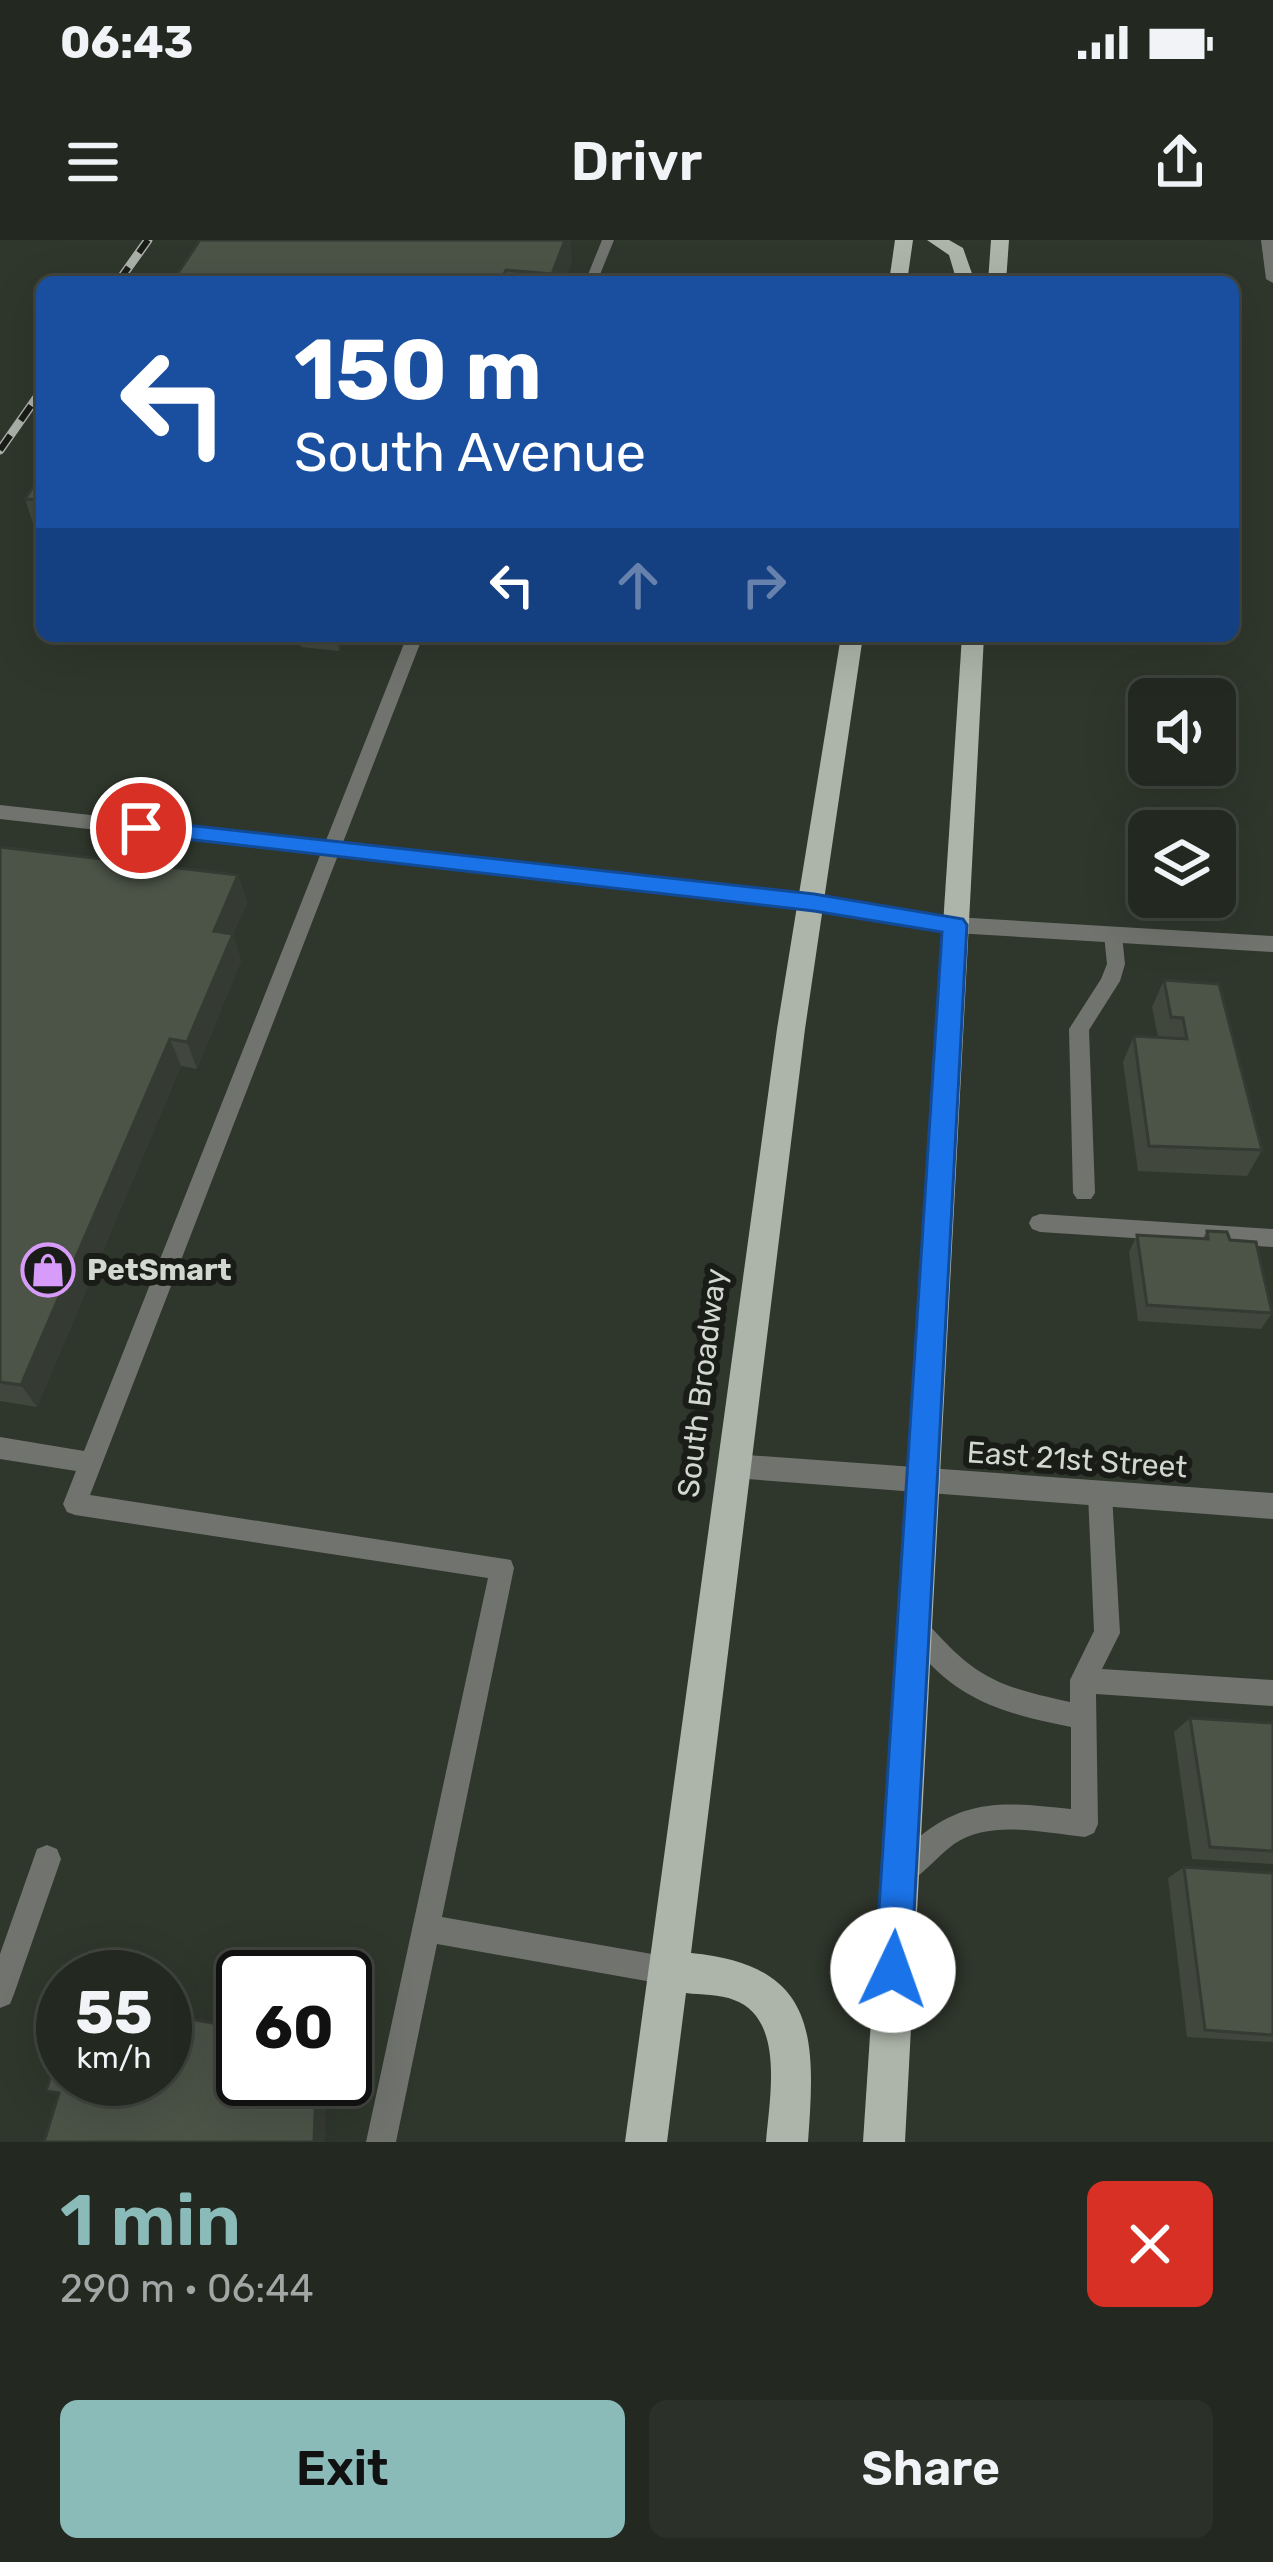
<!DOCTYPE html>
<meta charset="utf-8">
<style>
:root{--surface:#232820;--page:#2b3029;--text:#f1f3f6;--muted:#a3a6a5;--line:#40443e;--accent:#8bbbb9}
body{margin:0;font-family:Rubik,sans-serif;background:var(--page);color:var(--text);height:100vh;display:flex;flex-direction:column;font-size:45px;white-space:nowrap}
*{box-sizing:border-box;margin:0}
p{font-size:39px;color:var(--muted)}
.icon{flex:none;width:66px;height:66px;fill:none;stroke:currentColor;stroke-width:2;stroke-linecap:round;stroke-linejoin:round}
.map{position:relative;height:1902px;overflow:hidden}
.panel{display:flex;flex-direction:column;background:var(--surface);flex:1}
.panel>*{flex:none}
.top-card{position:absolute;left:36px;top:36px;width:1203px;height:366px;border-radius:18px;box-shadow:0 12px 48px #0002,0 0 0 3px var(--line);background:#1a4fa0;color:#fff;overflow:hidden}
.controls{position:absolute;left:1128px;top:438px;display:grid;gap:24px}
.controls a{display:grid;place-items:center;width:108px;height:108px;border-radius:18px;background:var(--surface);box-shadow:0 12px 48px #0002,0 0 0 3px var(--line);font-size:60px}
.speed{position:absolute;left:36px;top:1710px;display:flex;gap:24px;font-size:60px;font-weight:700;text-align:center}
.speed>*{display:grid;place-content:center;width:156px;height:156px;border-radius:50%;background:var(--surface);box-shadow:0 12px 48px #0002,0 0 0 3px var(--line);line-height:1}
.speed small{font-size:30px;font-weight:400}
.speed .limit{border:6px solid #111;border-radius:18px;background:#fff;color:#111}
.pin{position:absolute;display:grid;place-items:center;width:102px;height:102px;color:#fff;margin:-51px;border:6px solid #fff;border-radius:50%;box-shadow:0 3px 12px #0007}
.me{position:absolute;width:132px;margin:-66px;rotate:3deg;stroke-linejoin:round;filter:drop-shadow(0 0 9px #0008)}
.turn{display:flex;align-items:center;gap:42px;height:252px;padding:0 60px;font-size:54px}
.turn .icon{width:156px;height:156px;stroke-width:2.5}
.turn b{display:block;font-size:84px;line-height:102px}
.lanes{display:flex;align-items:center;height:114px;padding:0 60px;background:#0003;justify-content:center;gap:60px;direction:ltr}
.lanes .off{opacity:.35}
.round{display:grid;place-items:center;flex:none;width:126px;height:126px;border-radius:18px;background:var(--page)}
.overview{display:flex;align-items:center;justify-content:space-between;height:204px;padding:0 60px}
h1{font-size:72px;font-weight:600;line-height:90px;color:var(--accent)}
.cta{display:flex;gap:24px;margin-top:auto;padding:24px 60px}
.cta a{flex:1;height:138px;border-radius:18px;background:var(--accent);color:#111;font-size:48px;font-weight:600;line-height:138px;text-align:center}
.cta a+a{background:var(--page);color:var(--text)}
.status{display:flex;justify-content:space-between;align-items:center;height:84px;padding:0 60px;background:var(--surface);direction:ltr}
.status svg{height:33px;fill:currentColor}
header{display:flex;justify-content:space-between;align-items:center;height:156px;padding:0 60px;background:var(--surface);font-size:54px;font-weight:600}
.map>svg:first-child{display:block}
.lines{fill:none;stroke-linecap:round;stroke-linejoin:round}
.lane{fill:#71746e;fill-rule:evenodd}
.street{fill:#71746e;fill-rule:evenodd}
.primary{fill:#adb4a9;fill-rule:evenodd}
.rail-casing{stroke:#abb0a9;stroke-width:9}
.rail{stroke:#191c17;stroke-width:6;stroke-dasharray:18;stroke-linecap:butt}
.wall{fill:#41473d}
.shaded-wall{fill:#353a32}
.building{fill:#4c5347;stroke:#353a32;stroke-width:3}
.route{fill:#1a73e8;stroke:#114b97;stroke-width:3}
.labels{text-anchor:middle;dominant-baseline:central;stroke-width:12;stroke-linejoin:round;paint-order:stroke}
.poi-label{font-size:30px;font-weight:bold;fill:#d2d7d0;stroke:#191c17;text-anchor:start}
.street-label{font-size:30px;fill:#d2d7d0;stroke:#191c17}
</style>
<div class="status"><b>06:43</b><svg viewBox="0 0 49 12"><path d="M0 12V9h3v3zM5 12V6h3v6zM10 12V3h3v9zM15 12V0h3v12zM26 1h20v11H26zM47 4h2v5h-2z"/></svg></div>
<header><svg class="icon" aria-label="menu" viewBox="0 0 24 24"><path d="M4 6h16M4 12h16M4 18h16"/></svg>Drivr<svg class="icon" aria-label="share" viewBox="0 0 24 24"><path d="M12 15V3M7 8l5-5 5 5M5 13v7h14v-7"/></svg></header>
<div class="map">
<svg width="1273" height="1902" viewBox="0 0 1273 1902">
<rect width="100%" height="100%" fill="#2f362b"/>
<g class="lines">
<g class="lane">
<polygon points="602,0 614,0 597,42 585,42"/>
<polygon points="407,396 423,396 90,1255 511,1320 514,1328 442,1677 669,1717 679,1721 683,1731 679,1741 669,1745 437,1704 396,1902 366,1902 488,1338 75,1275 67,1272 63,1264 76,1231 0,1219 0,1197 84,1211"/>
<polygon points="1113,688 1122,695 1125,724 1120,741 1089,790 1095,953 1091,959 1077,959 1073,953 1069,789 1101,739 1107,724 1104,695"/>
<polygon points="1040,974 1273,989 1273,1007 1040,992 1032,989 1029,983 1032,977"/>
<path d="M1100 1243 1108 1246 1112 1254 1120 1393 1102 1429 1273 1440V1466L1096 1454 1098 1584 1094 1593 1085 1597C1043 1593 991 1579 954 1604 936 1617 922 1637 902 1646L892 1642 888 1632C894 1618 907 1607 919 1597 969 1556 1012 1563 1071 1569V1487C1017 1476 970 1465 931 1425 920 1414 908 1402 901 1387L905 1378 914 1375 923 1378C974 1437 995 1446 1070 1462V1440L1094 1391 1088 1254 1092 1246Z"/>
<polygon points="47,1605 57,1609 61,1619 14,1754 10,1764 0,1768 0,1714 37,1609"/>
</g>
<g class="street">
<polygon points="1261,0 1273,0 1273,43 1266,39"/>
<polygon points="0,565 814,655 955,677 1273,696 1273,712 955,693 814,671 0,579"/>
<polygon points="733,1214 1273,1253 1273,1279 733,1238 723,1235 720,1226 723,1217"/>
</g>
<g class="primary">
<polygon points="895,0 913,0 907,42 889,42"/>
<polygon points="927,0 949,0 963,8 975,42 957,42 949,15"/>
<polygon points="991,0 1009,0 1006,42 988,42"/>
<path d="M841 396H863L805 789 691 1713C817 1725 816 1796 808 1902H766C769 1860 786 1779 734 1760 720 1754 701 1755 686 1753L667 1902H625L777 789Z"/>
<polygon points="962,396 984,396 905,1902 863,1902"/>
</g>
<g class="rail-casing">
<g id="rail">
<polyline points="118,42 148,0"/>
<polyline points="0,210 42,150"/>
</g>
</g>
<use href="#rail" class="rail"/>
</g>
<g class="wall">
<polygon points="572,21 564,42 172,42"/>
<polygon points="42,233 42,295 37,295 25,259"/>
<polygon points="299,396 345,396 339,411 301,407"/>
<polygon points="0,607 238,635 247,663 233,694 241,721 197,829 181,826 37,1167 0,1161"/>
<polygon points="1164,740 1262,910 1247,936 1138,931 1123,822 1134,796 1158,797 1152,767"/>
<polygon points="1207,991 1272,1073 1261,1089 1138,1081 1129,1012 1137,995 1203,998"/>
<polygon points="1190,1478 1273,1483 1273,1624 1192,1619 1174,1492"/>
<polygon points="1184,1627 1273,1633 1273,1802 1187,1797 1168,1638"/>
</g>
<g class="shaded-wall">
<polygon points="565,0 571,0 572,21 564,42 552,42 552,34"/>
<polygon points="339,396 345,396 339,411 337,401"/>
<polygon points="238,635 247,663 233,694 241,721 197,829 187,802 214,691"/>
<polygon points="170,799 181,826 37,1167 21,1145"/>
<polygon points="314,1839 322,1839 327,1848 325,1902 314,1902"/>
</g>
<g class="building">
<polygon points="200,0 565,0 552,34 506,30 500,42 172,42"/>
<polygon points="42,233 42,260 25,259"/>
<polygon points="299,396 339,396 337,401"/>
<polygon points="0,607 238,635 214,691 233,694 187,802 170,799 21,1145 0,1142"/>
<polygon points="1164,740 1219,744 1262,910 1149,906 1134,796 1187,799 1183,778 1171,777"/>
<polygon points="1207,991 1227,992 1230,1000 1256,1002 1272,1073 1147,1065 1137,995 1208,999"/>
<polygon points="1190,1478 1273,1483 1273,1611 1210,1607"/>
<polygon points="1184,1627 1273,1633 1273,1795 1205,1790"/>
<polygon points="218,1769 243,1774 243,1839 314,1839 316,1844 314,1902 44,1902 59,1853 46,1851 63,1796 63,1839 165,1839 165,1784 168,1775 213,1783"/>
</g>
<polygon class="route" points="141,580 814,654 963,679 967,685 911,1730 906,1743 893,1749 880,1743 875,1730 942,692 814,671 133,593 130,588"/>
<defs>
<g id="shop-ring" transform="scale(2.7)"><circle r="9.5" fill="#191c17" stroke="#d79bf9" stroke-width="1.5"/><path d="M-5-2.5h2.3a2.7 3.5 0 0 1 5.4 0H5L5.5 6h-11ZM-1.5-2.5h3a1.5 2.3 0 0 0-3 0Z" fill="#d79bf9"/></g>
</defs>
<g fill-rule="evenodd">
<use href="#shop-ring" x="48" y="1030"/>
</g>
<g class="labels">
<g class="poi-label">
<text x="87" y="1030">PetSmart</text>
</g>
<g class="street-label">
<text transform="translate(702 1143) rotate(-83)">South Broadway</text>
<text transform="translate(1077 1220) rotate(4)">East 21st Street</text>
</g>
</g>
</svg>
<div class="controls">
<a><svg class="icon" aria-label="sound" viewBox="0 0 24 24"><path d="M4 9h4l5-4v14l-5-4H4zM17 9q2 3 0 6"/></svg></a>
<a><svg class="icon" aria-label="layers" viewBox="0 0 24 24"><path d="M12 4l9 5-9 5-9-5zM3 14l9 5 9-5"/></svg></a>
</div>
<div class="speed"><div>55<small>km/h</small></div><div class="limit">60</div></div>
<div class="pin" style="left:141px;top:588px;background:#d93025"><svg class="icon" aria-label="arrive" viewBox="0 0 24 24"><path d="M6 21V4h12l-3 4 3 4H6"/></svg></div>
<svg class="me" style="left:893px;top:1730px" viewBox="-20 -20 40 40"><circle r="19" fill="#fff"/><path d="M0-13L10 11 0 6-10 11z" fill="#1a73e8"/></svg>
<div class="top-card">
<div class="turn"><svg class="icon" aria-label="left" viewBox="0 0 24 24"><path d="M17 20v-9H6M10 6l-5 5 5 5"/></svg><div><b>150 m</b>South Avenue</div></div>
<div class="lanes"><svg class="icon" aria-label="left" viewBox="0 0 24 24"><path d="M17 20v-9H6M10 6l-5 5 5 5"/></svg><svg class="icon off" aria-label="ahead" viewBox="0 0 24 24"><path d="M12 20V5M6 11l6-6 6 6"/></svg><svg class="icon off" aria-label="right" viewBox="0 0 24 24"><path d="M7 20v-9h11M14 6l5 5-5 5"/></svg></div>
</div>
</div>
<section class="panel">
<div class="overview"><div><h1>1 min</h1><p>290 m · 06:44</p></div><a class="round" style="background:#d93025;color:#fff"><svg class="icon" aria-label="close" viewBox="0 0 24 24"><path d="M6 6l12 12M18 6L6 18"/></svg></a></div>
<div class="cta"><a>Exit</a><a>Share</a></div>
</section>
